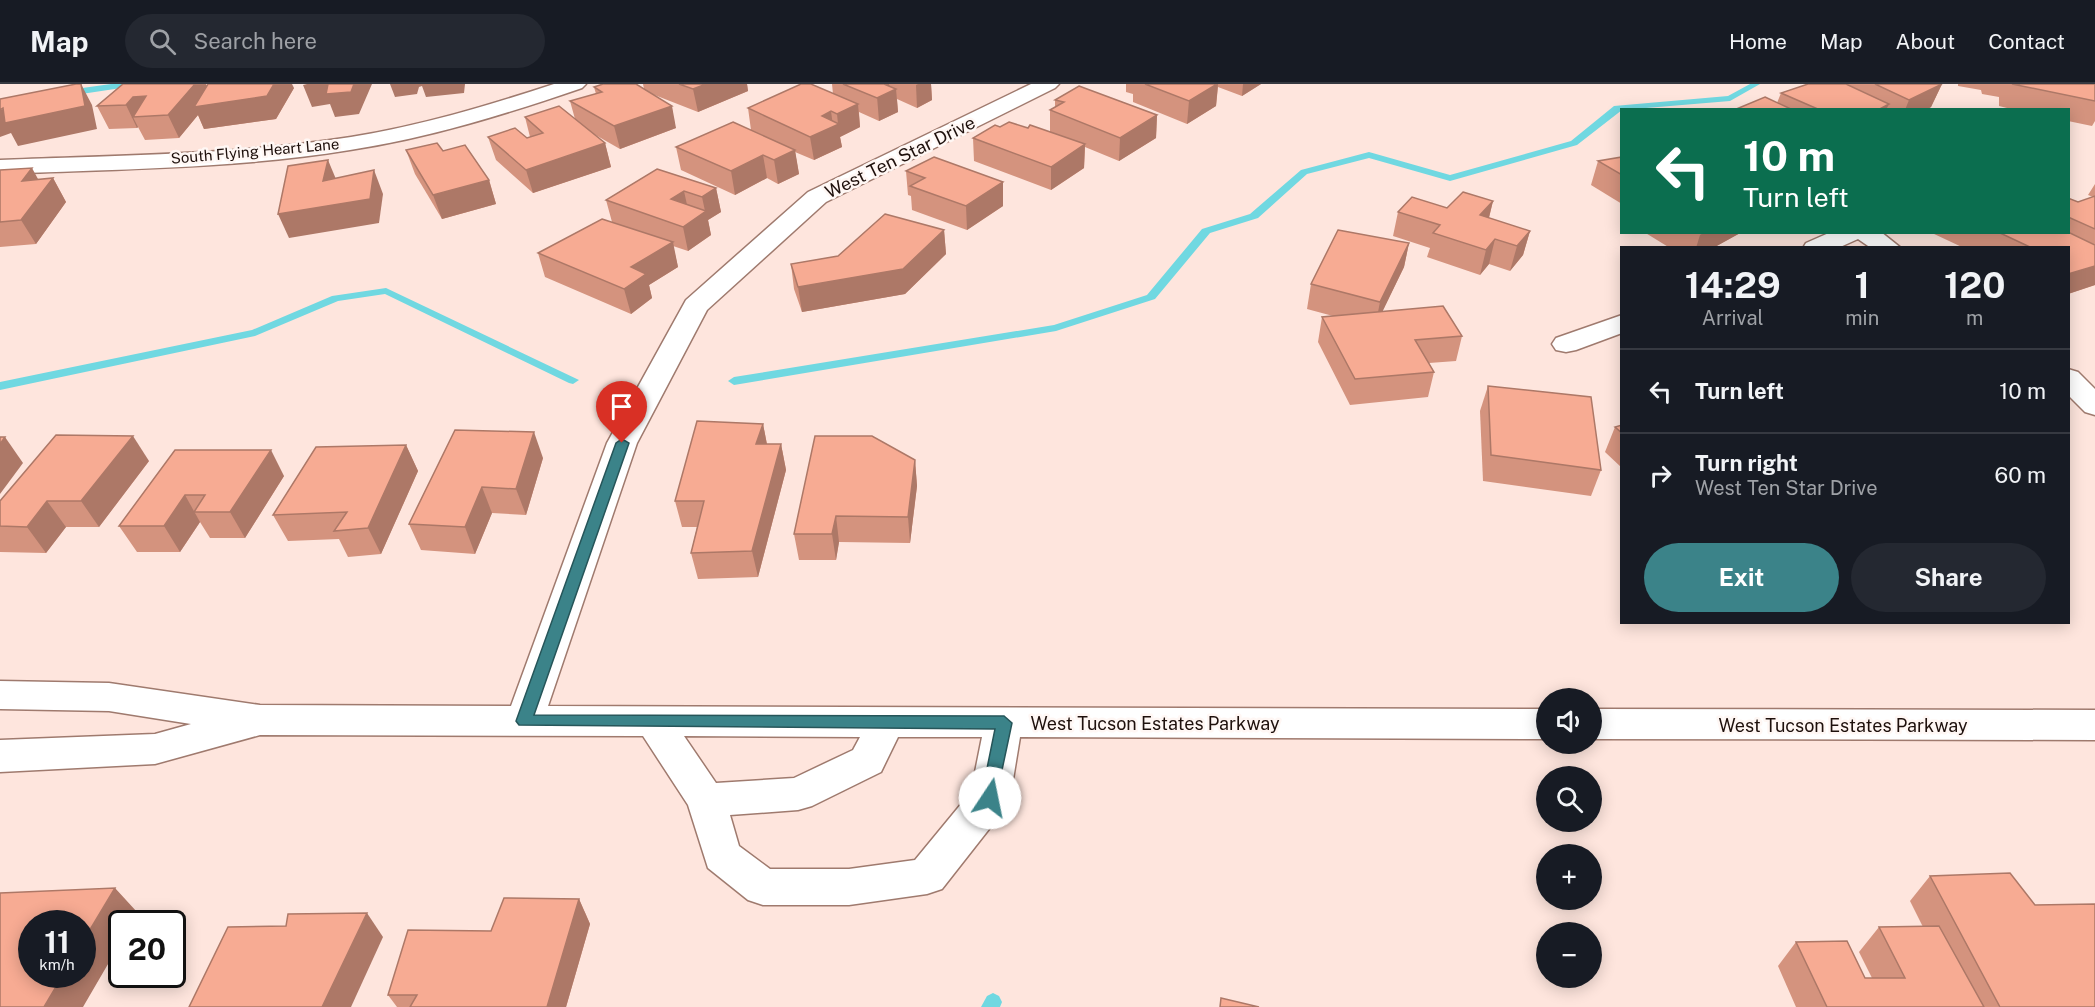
<!DOCTYPE html>
<meta charset="utf-8">
<style>
:root{--surface:#171b24;--page:#242831;--text:#f1f3f6;--muted:#9ea1a6;--line:#363941;--accent:#3b8389}
body{margin:0;font-family:"Public Sans",sans-serif;background:var(--page);color:var(--text);height:100vh;display:flex;flex-direction:column;font-size:22px;white-space:nowrap}
*{box-sizing:border-box;margin:0}
p{font-size:20px;color:var(--muted)}
.icon{flex:none;width:33px;height:33px;fill:none;stroke:currentColor;stroke-width:2;stroke-linecap:round;stroke-linejoin:round}
.map{position:relative;flex:1;overflow:hidden}
.side{position:absolute;left:1620px;top:162px;width:450px;height:378px;display:flex;flex-direction:column;background:var(--surface);border-radius:0px;box-shadow:0 3px 15px #0003}
.side>*{flex:none}
.banner{position:absolute;left:1620px;top:24px;width:450px;height:126px;border-radius:0px;box-shadow:0 3px 15px #0003;background:#0b6e4f;color:#fff;overflow:hidden}
.tools{position:absolute;left:1536px;top:604px;display:grid;gap:12px}
.tools a{display:grid;place-items:center;width:66px;height:66px;border-radius:50%;background:var(--surface);box-shadow:0 3px 15px #0003;font-size:30px}
.speed{position:absolute;left:18px;top:826px;display:flex;gap:12px;font-size:30px;font-weight:700;text-align:center}
.speed>*{display:grid;place-content:center;width:78px;height:78px;border-radius:50%;background:var(--surface);box-shadow:0 3px 15px #0003;line-height:1}
.speed small{font-size:15px;font-weight:400}
.speed .limit{border:3px solid #111;border-radius:9px;background:#fff;color:#111}
.pin{position:absolute;display:grid;place-items:center;width:51px;height:51px;color:#fff;margin:-62px -26px;border-radius:50% 50% 50% 0;rotate:-45deg;box-shadow:0 0 6px #0007}
.pin .icon{rotate:45deg}
.me{position:absolute;width:66px;margin:-33px;rotate:11deg;stroke-linejoin:round;filter:drop-shadow(0 0 4px #0008)}
.turn{display:flex;align-items:center;gap:21px;height:126px;padding:0 24px;font-size:27px}
.turn .icon{width:78px;height:78px;stroke-width:2.5}
.turn b{display:block;font-size:42px;line-height:51px}
.eta{display:flex;justify-content:space-evenly;align-items:center;height:102px;text-align:center}
.eta b{font-size:36px;font-weight:700;line-height:42px}
.button{display:flex;gap:12px;margin-top:auto;padding:12px 24px}
.button a{flex:1;height:69px;border-radius:36px;background:var(--accent);color:#fff;font-size:24px;font-weight:700;line-height:69px;text-align:center}
.button a+a{background:var(--page);color:var(--text)}
ul{padding:0;list-style:none}
li{display:flex;align-items:center;gap:18px;height:84px;padding:0 24px;border-top:2px solid var(--line)}
li div{flex:1}
li b{display:block;font-size:22px}
li em{font-style:normal}
header{display:flex;align-items:center;gap:36px;box-sizing:border-box;height:84px;padding:0 30px;background:var(--surface);border-bottom:2px solid var(--line)}
header strong{font-size:28px}
nav{display:flex;gap:33px;margin-inline-start:auto;font-size:21px}
.search{width:420px;height:54px;background:var(--page);display:flex;align-items:center;gap:15px;box-sizing:border-box;padding:0 21px;border-radius:33px;color:var(--muted);font-size:22px}
.map>svg:first-child{display:block}
.lines{fill:none;stroke-linecap:round;stroke-linejoin:round}
.stream{fill:#70d8e1;fill-rule:evenodd}
.minor-casing{stroke:#9f7a6e;stroke-width:3}
.minor{fill:#fff;fill-rule:evenodd}
.wall{fill:#d4937e}
.shaded-wall{fill:#ad7867}
.building{fill:#f7ab93;stroke:#ad7867;stroke-width:1.5}
.route{fill:#3b8389;stroke:#265559;stroke-width:1.5}
.labels{text-anchor:middle;dominant-baseline:central;stroke-width:5;stroke-linejoin:round;paint-order:stroke}
.far-street-label{font-size:15px;fill:#1e100c;stroke:#fff7f4}
.street-label{font-size:18px;fill:#1e100c;stroke:#fff7f4}
</style>
<header>
<strong>Map</strong>
<div class="search"><svg class="icon" aria-label="search" viewBox="0 0 24 24"><circle cx="10" cy="10" r="6"/><path d="M15 15l6 6"/></svg>Search here</div>
<nav><a>Home</a><a>Map</a><a>About</a><a>Contact</a></nav>
</header>
<div class="map">
<svg width="2095" height="923" viewBox="0 0 2095 923">
<rect width="100%" height="100%" fill="#fee5dd"/>
<g class="lines">
<g class="stream">
<polygon points="111,0 132,0 128,3 68,12 64,9 68,6"/>
<polygon points="1750,0 1760,0 1730,17 1622,26 1577,61 1450,97 1369,74 1307,90 1258,134 1210,149 1155,215 1056,247 734,301 728,297 734,293 1054,241 1147,211 1202,145 1250,130 1301,86 1369,68 1450,91 1571,57 1614,22 1728,12"/>
<polygon points="386,204 579,296 573,300 569,299 385,210 338,217 255,252 0,306 0,298 252,246 332,212"/>
<polygon points="993,909 999,912 1002,918 1000,923 981,923 987,912"/>
</g>
<g class="minor-casing">
<g id="minor">
<path d="M554 0H586L582 4C506 30 429 54 350 66 234 85 116 85 0 90V76C117 71 235 71 351 53 420 42 487 22 554 0Z"/>
<path d="M1031 0H1059L1055 4 826 118 707 226 637 359 548 622 1546 625V655L1020 653 1010 714 1004 726 942 805 927 810 849 821H763L748 816 708 784 688 721 643 652 260 651 155 680 0 688V656L155 650 191 640 109 627 0 625V597L109 599 260 621 511 622 607 359 686 216 808 108ZM684 652 860 653 853 666 794 694 716 699ZM898 653H982L971 708 915 776 849 785H770L739 762 730 731 798 726 812 722 881 688Z"/>
<polygon points="1831,148 1881,148 1901,164 1871,164 1858,155 1838,164 1803,164 1806,159"/>
<polygon points="1622,231 1622,249 1576,266 1566,268 1556,266 1552,260 1556,254"/>
<polygon points="2068,285 2078,288 2095,305 2095,331 2085,328 2068,311"/>
<polygon points="1592,625 2095,626 2095,656 1592,655"/>
</g>
</g>
<use href="#minor" class="minor"/>
</g>
<g class="wall">
<polygon points="123,0 206,0 207,3 294,4 276,35 204,45 198,31 179,54 145,56 138,43 137,44 109,45 97,22"/>
<polygon points="643,0 747,0 748,7 698,28 652,10 676,44 620,65 592,49 605,59 611,83 533,109 496,76 488,53 527,54 530,53 525,33 575,35 570,17 596,10 594,3 644,5"/>
<polygon points="832,0 931,0 932,16 917,24 897,15 898,28 879,37 859,28 860,43 840,53 842,63 814,76 795,68 799,90 778,100 767,94 735,111 681,86 676,63 751,46 748,24 833,10"/>
<polygon points="1126,0 1261,0 1242,12 1218,3 1216,22 1187,40 1133,18 1133,10 1126,8"/>
<polygon points="1808,0 1942,0 1931,23 1926,26 1734,26 1777,19 1781,9"/>
<polygon points="1958,0 2095,0 2095,37 2092,42 2068,37 2068,26 2015,26 1999,22 1999,13 1982,10 1981,6 1958,2"/>
<polygon points="1055,16 1157,31 1156,54 1119,77 1085,63 1084,84 1051,106 974,77 973,54 1028,44 1050,48 1050,26 1055,24"/>
<polygon points="406,66 443,67 489,96 496,120 442,135 415,90"/>
<polygon points="1622,73 1622,120 1591,101 1598,77"/>
<polygon points="657,85 716,104 721,128 708,136 711,151 688,167 673,162 678,183 649,201 652,214 631,230 545,193 538,169 612,138 606,116"/>
<polygon points="0,86 39,96 53,94 66,118 36,160 0,163"/>
<polygon points="906,87 1003,98 1003,122 967,146 912,126 911,112 908,111"/>
<polygon points="2095,100 2095,201 2068,210 2068,164 1964,164 1932,149 2068,148 2068,114 2078,118 2093,113 2088,111"/>
<polygon points="1493,117 1489,134 1530,147 1523,171 1510,187 1489,180 1480,191 1427,173 1430,164 1393,152 1398,128 1447,124"/>
<polygon points="944,146 946,170 905,210 802,228 794,205 791,180 838,172"/>
<polygon points="1644,148 1742,148 1713,164 1670,164"/>
<polygon points="1409,159 1404,183 1382,228 1462,252 1456,277 1429,279 1434,288 1428,313 1350,321 1318,258 1322,233 1333,232 1307,225 1311,200"/>
<polygon points="1488,302 1601,386 1591,412 1483,397 1480,327"/>
<polygon points="763,340 767,360 781,360 786,386 758,493 698,495 691,469 697,443 682,443 675,417"/>
<polygon points="1622,341 1622,384 1605,368 1615,343"/>
<polygon points="455,346 543,374 526,431 492,429 475,470 421,466 409,440"/>
<polygon points="406,361 418,387 381,470 348,473 339,455 288,457 273,431"/>
<polygon points="175,366 284,392 245,454 210,454 200,438 180,468 137,468 119,442"/>
<polygon points="915,376 917,402 910,459 839,458 836,476 799,476 794,450"/>
<polygon points="149,377 99,443 66,443 46,469 0,468 0,417"/>
<polygon points="1930,792 2035,821 2095,923 1796,923 1778,882 1796,858 1865,894 1872,894 1859,868 1879,843 1923,843 1910,817"/>
<polygon points="579,815 590,840 566,923 397,923 388,911 491,847"/>
</g>
<g class="shaded-wall">
<polygon points="81,0 92,21 97,45 18,62 11,49 0,53 0,26"/>
<polygon points="195,0 206,0 212,14 274,0 292,0 294,4 276,35 204,45 198,31 179,54 168,31"/>
<polygon points="307,0 372,0 359,30 335,33 330,20 312,23 303,1"/>
<polygon points="390,0 465,0 464,9 426,13 422,2 419,3 417,10 395,13"/>
<polygon points="706,0 747,0 748,7 698,28 693,5"/>
<polygon points="876,0 889,0 890,8 896,5 898,28 879,37"/>
<polygon points="918,0 931,0 932,16 917,24 916,1"/>
<polygon points="1217,0 1218,0 1216,22 1187,40 1189,17"/>
<polygon points="1243,0 1261,0 1242,12"/>
<polygon points="1942,0 1931,23 1926,26 1905,26 1909,16"/>
<polygon points="146,12 133,33 138,43 137,44 126,21 133,13"/>
<polygon points="858,20 860,43 840,53 842,63 814,76 810,53 822,32 831,27 833,42 838,40 837,30"/>
<polygon points="1889,20 1886,26 1878,26"/>
<polygon points="672,22 676,44 620,65 614,42"/>
<polygon points="1157,31 1156,54 1119,77 1120,54"/>
<polygon points="605,59 611,83 533,109 526,86"/>
<polygon points="1085,60 1084,84 1051,106 1051,83"/>
<polygon points="795,66 799,90 778,100 774,76"/>
<polygon points="763,71 767,94 735,111 731,87"/>
<polygon points="328,76 338,100 323,97"/>
<polygon points="32,84 44,106 53,94 66,118 36,160 21,136 22,97"/>
<polygon points="374,86 383,110 379,139 289,154 278,130"/>
<polygon points="489,96 496,120 442,135 433,111"/>
<polygon points="1003,98 1003,122 967,146 966,122"/>
<polygon points="716,104 721,128 708,136 711,151 688,167 683,143 705,127 702,113"/>
<polygon points="684,107 689,130 671,115"/>
<polygon points="1493,117 1487,141 1480,131"/>
<polygon points="944,146 946,170 905,210 802,228 798,203"/>
<polygon points="1530,147 1523,171 1510,187 1517,162"/>
<polygon points="1705,148 1742,148 1713,164 1696,164 1700,151"/>
<polygon points="1495,155 1489,180 1480,191 1486,166"/>
<polygon points="673,158 678,183 649,201 652,214 631,230 624,205 631,183"/>
<polygon points="1409,159 1404,183 1375,243 1380,218"/>
<polygon points="2095,182 2095,201 2068,210 2068,190"/>
<polygon points="763,340 768,366 756,360"/>
<polygon points="534,348 543,374 526,431 516,405"/>
<polygon points="133,352 149,377 99,443 81,417"/>
<polygon points="5,353 23,379 0,410 0,360"/>
<polygon points="781,360 786,386 758,493 752,467"/>
<polygon points="406,361 418,387 381,470 368,444"/>
<polygon points="271,366 284,392 245,454 230,428"/>
<polygon points="915,376 917,402 910,459 908,433"/>
<polygon points="482,403 492,429 475,470 465,443"/>
<polygon points="185,411 200,438 180,468 164,442"/>
<polygon points="47,417 66,443 46,469 27,443"/>
<polygon points="836,432 839,458 836,476 832,450"/>
<polygon points="115,804 137,828 131,840 122,840 122,856 83,923 44,923 63,891 82,891 82,859"/>
<polygon points="579,815 590,840 566,923 547,923"/>
<polygon points="367,829 383,853 351,923 322,923"/>
</g>
<g class="building">
<polygon points="76,0 81,0 85,22 5,39 3,24 0,26 0,15"/>
<polygon points="123,0 195,0 168,31 133,33 146,12 133,13 126,21 97,22"/>
<polygon points="208,0 274,0 267,12 194,23"/>
<polygon points="328,0 354,0 351,8 326,10"/>
<polygon points="603,0 636,0 672,22 614,42 570,17 602,8 594,3"/>
<polygon points="679,0 706,0 693,5"/>
<polygon points="801,0 811,0 858,20 837,30 831,27 822,32 839,40 810,53 748,24"/>
<polygon points="843,0 884,0 896,5 877,14"/>
<polygon points="1145,0 1217,0 1189,17"/>
<polygon points="1808,0 1846,0 1889,20 1878,26 1820,26 1781,9"/>
<polygon points="1875,0 1942,0 1909,16"/>
<polygon points="2012,0 2095,0 2095,17"/>
<polygon points="1079,2 1157,31 1120,54 1050,26 1064,18 1055,16"/>
<polygon points="1765,13 1793,26 1734,26"/>
<polygon points="559,22 605,59 526,86 488,53 515,44 527,54 543,49 525,33"/>
<polygon points="733,38 795,66 774,76 763,71 731,87 676,63"/>
<polygon points="1009,38 1028,44 1030,41 1085,60 1051,83 973,54 995,41 1000,43"/>
<polygon points="437,59 443,67 465,61 489,96 433,111 406,66"/>
<polygon points="934,73 1003,98 966,122 910,102 925,94 906,87"/>
<polygon points="1622,73 1622,91 1598,77"/>
<polygon points="328,76 323,97 374,86 370,115 278,130 288,82"/>
<polygon points="32,84 22,97 53,94 21,136 0,138 0,86"/>
<polygon points="657,85 716,104 702,113 684,107 671,115 706,127 683,143 606,116"/>
<polygon points="1463,108 1493,117 1480,131 1530,147 1517,162 1495,155 1486,166 1433,149 1440,141 1398,128 1412,113 1447,124"/>
<polygon points="2095,112 2095,145 2068,133 2068,114 2078,118"/>
<polygon points="885,130 944,146 903,185 798,203 791,180 838,172"/>
<polygon points="602,135 673,158 631,183 646,190 624,205 538,169"/>
<polygon points="1338,146 1409,159 1380,218 1311,200"/>
<polygon points="1998,148 2068,148 2095,161 2095,182 2068,190 2068,164 2032,164"/>
<polygon points="1443,222 1462,252 1415,256 1434,288 1355,295 1322,233"/>
<polygon points="1488,302 1591,313 1601,386 1491,371"/>
<polygon points="697,337 763,340 756,360 781,360 752,467 691,469 704,417 675,417"/>
<polygon points="1622,341 1622,349 1615,343"/>
<polygon points="455,346 534,348 516,405 482,403 465,443 409,440"/>
<polygon points="56,351 133,352 81,417 47,417 27,443 0,442 0,417"/>
<polygon points="815,352 872,352 915,376 908,433 836,432 832,450 794,450"/>
<polygon points="0,353 5,353 0,360"/>
<polygon points="406,361 368,444 334,447 347,428 273,431 316,363"/>
<polygon points="175,366 271,366 230,428 194,428 205,411 185,411 164,442 119,442"/>
<polygon points="2010,789 2035,821 2095,820 2095,923 2000,923 1930,792"/>
<polygon points="115,804 82,859 82,840 32,840 32,891 63,891 44,923 0,923 0,809"/>
<polygon points="504,814 579,815 547,923 410,923 417,911 388,911 408,846 491,847"/>
<polygon points="367,829 322,923 189,923 228,843 286,842 288,830"/>
<polygon points="1939,842 1984,923 1827,923 1796,858 1847,857 1865,894 1905,894 1879,843"/>
<polygon points="1221,914 1259,923 1220,923"/>
</g>
<polygon class="route" points="622,355 629,359 534,631 1004,632 1012,639 995,719 984,719 981,714 995,645 519,641 516,637 616,359"/>
<g class="labels">
<g class="far-street-label">
<text transform="translate(255 67) rotate(-5)">South Flying Heart Lane</text>
</g>
<g class="street-label">
<text transform="translate(900 73) rotate(-26)">West Ten Star Drive</text>
<text x="1155" y="639">West Tucson Estates Parkway</text>
<text x="1843" y="641">West Tucson Estates Parkway</text>
</g>
</g>
</svg>
<div class="tools">
<a><svg class="icon" aria-label="sound" viewBox="0 0 24 24"><path d="M4 9h4l5-4v14l-5-4H4zM17 9q2 3 0 6"/></svg></a>
<a><svg class="icon" aria-label="search" viewBox="0 0 24 24"><circle cx="10" cy="10" r="6"/><path d="M15 15l6 6"/></svg></a>
<a>+</a>
<a>−</a>
</div>
<div class="speed"><div>11<small>km/h</small></div><div class="limit">20</div></div>
<div class="pin" style="left:622px;top:359px;background:#d93025"><svg class="icon" aria-label="arrive" viewBox="0 0 24 24"><path d="M6 21V4h12l-3 4 3 4H6"/></svg></div>
<svg class="me" style="left:990px;top:714px" viewBox="-20 -20 40 40"><circle r="19" fill="#fff"/><path d="M0-13L10 11 0 6-10 11z" fill="#3b8389"/></svg>
<div class="banner">
<div class="turn"><svg class="icon" aria-label="left" viewBox="0 0 24 24"><path d="M17 20v-9H6M10 6l-5 5 5 5"/></svg><div><b>10 m</b>Turn left</div></div>
</div>
<section class="side">
<div class="eta">
<div><b>14:29</b><p>Arrival</p></div>
<div><b>1</b><p>min</p></div>
<div><b>120</b><p>m</p></div>
</div>
<ul>
<li><svg class="icon" aria-label="left" viewBox="0 0 24 24"><path d="M17 20v-9H6M10 6l-5 5 5 5"/></svg><div><b>Turn left</b></div><em>10 m</em></li>
<li><svg class="icon" aria-label="right" viewBox="0 0 24 24"><path d="M7 20v-9h11M14 6l5 5-5 5"/></svg><div><b>Turn right</b><p>West Ten Star Drive</p></div><em>60 m</em></li>
</ul>
<div class="button"><a>Exit</a><a>Share</a></div>
</section>
</div>
